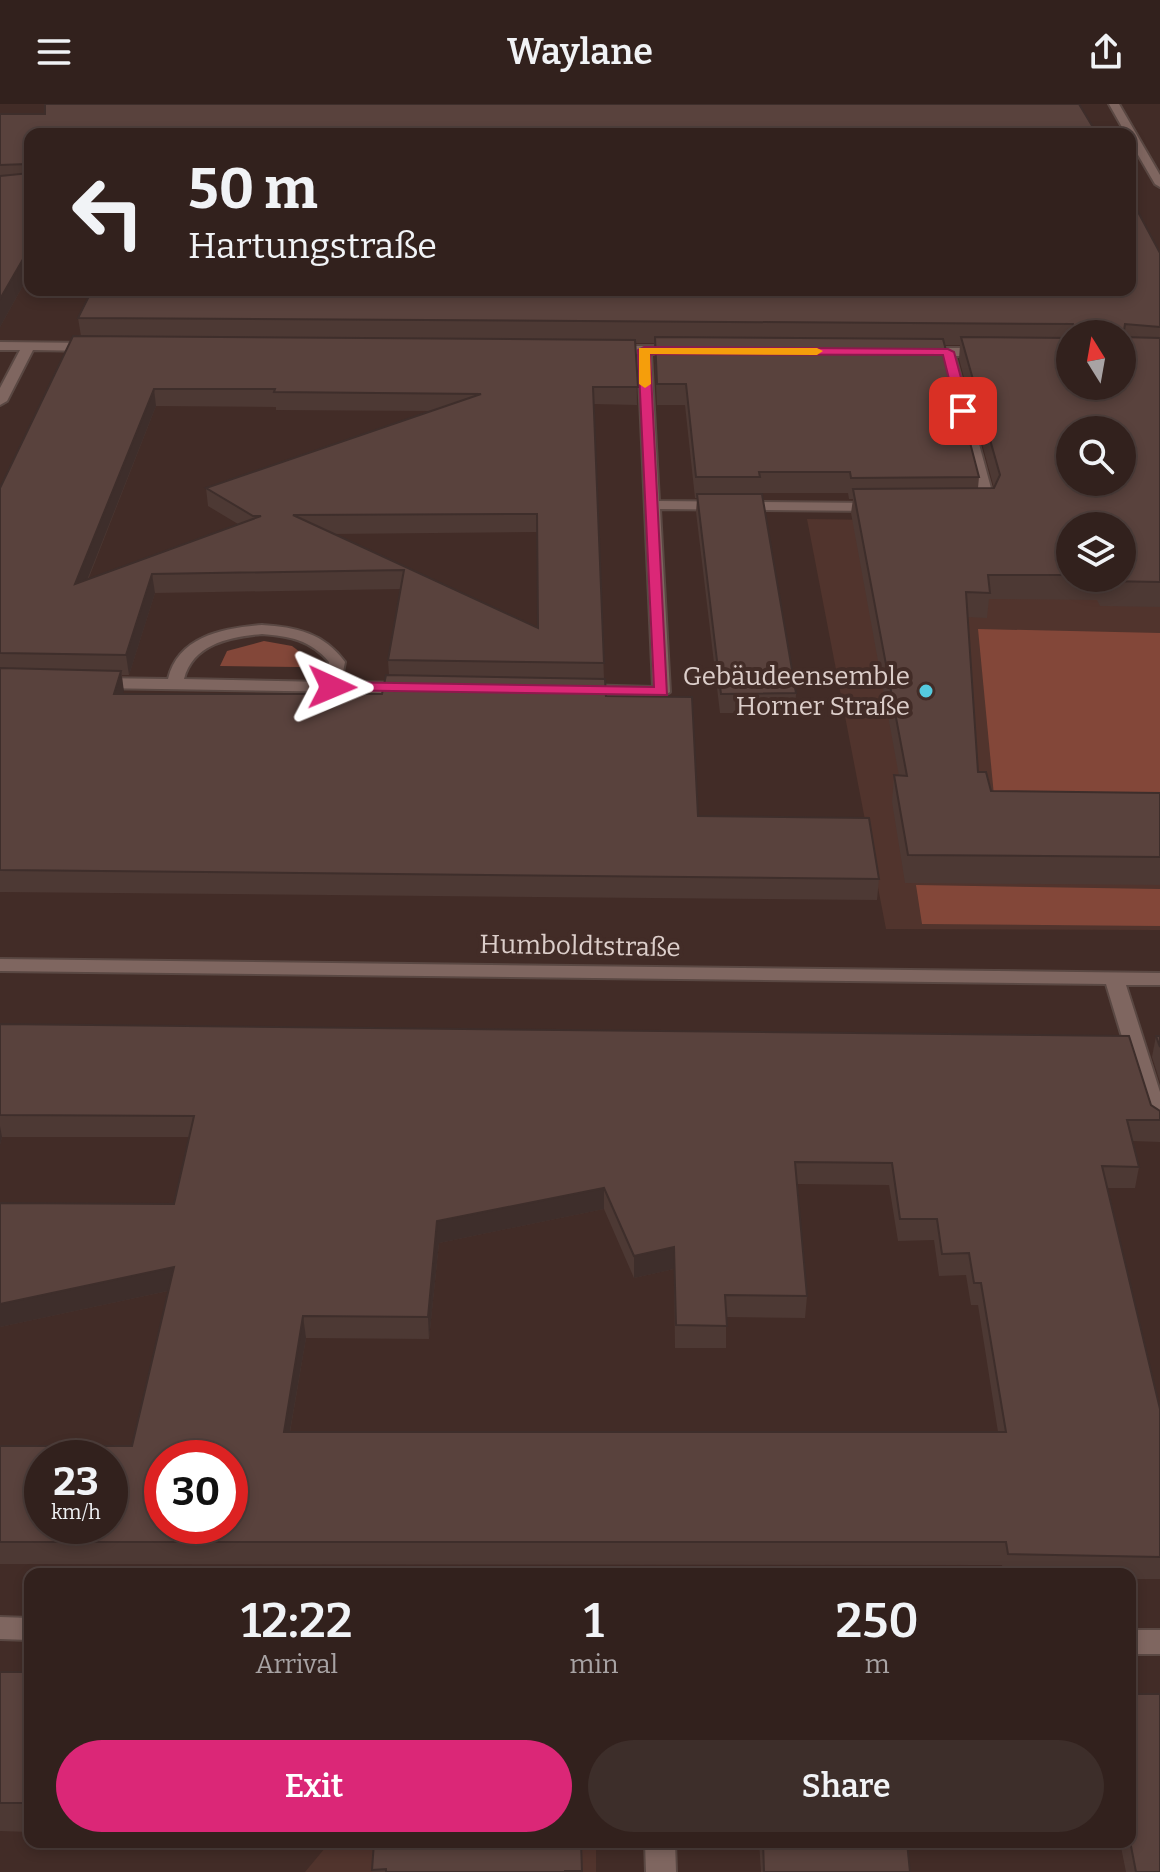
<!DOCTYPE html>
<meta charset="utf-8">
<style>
:root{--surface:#32211d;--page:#3d2e2a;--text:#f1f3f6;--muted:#a8a3a4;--line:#4d3e3b;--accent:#db2777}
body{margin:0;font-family:Bitter,serif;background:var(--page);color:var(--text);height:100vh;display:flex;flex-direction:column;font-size:30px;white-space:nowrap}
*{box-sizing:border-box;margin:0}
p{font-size:26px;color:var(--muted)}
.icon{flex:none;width:44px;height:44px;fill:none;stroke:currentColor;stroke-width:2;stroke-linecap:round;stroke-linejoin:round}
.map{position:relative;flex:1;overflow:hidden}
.sheet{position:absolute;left:24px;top:1464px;width:1112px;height:280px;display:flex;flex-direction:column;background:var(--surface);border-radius:16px;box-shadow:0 4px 12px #0003,0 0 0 2px var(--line)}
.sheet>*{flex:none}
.top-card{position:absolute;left:24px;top:24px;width:1112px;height:168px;border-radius:16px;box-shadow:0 4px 12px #0003,0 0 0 2px var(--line);background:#32211d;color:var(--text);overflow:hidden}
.needle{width:52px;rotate:349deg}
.buttons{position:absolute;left:1056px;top:216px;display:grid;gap:16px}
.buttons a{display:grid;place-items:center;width:80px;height:80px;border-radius:50%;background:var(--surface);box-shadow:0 4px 12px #0003,0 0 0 2px var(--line);font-size:40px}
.speed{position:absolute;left:24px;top:1336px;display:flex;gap:16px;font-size:40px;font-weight:700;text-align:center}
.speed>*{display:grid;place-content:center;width:104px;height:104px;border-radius:50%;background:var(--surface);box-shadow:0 4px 12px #0003,0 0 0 2px var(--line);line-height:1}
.speed small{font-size:20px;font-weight:400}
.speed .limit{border:12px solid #d22;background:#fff;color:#111}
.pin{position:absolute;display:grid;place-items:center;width:68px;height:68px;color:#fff;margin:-34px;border-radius:16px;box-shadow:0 4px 12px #0006}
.me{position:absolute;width:88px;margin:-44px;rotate:91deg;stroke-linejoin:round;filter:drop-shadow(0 0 6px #0008)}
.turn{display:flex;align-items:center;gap:28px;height:168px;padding:0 32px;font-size:36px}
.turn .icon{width:104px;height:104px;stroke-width:2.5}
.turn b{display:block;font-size:56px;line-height:68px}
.eta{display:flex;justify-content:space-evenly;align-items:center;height:136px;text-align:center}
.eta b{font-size:48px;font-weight:600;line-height:56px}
.button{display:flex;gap:16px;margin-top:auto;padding:16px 32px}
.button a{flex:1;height:92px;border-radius:48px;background:var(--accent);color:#fff;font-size:32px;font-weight:600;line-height:92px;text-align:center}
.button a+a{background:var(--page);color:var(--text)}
header{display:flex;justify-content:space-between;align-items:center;height:104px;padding:0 32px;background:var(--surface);font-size:36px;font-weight:600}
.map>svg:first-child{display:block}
.built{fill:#51342d;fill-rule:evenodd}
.green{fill:#834739}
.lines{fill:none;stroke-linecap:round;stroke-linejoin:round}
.minor-casing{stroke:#5a4843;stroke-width:4}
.minor{fill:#7f6660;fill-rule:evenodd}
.wall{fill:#4d3934;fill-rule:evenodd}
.shaded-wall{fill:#3e2e2b}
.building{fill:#59423d;stroke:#3e2e2b;stroke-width:2;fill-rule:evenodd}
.route{fill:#db2777;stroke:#8e194d;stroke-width:2}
.slow{fill:#f59e0b}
.poi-dot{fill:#55cade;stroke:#422c27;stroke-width:3}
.labels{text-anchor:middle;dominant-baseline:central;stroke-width:8;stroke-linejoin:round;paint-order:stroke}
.poi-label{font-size:26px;fill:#dcceca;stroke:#422c27;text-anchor:end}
.street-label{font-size:26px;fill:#dcceca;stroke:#422c27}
</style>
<header><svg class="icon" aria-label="menu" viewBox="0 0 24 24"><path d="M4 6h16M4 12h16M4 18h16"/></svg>Waylane<svg class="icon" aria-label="share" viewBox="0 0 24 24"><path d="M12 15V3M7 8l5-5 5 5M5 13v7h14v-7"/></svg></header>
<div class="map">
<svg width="1160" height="1768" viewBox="0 0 1160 1768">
<rect width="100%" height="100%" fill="#422c27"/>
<g class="built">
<path d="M807 415 1160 420V826L886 825ZM1070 422H1122V474H1070Z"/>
<polygon points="330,1738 596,1738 596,1768 305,1768"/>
</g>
<g class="green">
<polygon points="978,525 1160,529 1160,701 995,702"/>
<polygon points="264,537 292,542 300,548 300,563 220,562 227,547"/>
<polygon points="916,781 1160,785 1160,822 922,820"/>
</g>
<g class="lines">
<g class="minor-casing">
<g id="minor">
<polygon points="1109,0 1119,0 1160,71 1160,83 1155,80 1130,37 1130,30 1126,30"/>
<polygon points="0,238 92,239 98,243 92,247 33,246 7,297 0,301 0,284 20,246 0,246"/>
<polygon points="608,242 680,242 686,246 680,250 651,250 659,397 876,399 883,403 876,407 660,405 670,588 662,593 580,591 572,586 580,581 653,583 638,250 603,249 602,246"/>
<polygon points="920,244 984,244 990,248 984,252 955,252 994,395 988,406 976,407 969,403 980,395 943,252 915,251 914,248"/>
<path d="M262 521C296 523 324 529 345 558L341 578 408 579 416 584 408 589 96 584 88 579 96 574 168 575C178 532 224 524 262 521ZM262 530C289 532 311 536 329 558L325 578 184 575C193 540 230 533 262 530Z"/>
<polygon points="0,855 1160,869 1160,881 1126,881 1160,988 1160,1029 1149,1022 1106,880 0,867"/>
<polygon points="0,1513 30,1514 30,1536 0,1535"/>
<rect x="1130" y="1526" width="30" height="24"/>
<polygon points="645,1738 675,1738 676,1768 646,1768"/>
</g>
</g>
<use href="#minor" class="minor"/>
</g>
<g class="wall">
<polygon points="1079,0 30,30 30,169 0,223 0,10"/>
<path d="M1160 149V503L1100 502 1097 496 989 495 987 514 967 513 978 668 991 687 1160 689V781L905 779 892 698 894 671 899 672 851 409 853 395H849L848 389H759L796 589 795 609H720L696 408 697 394H695L685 301H657L654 239H636L637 301 594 300 604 575 606 592 698 712 879 775 877 796 0 788V384L81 232 78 214 1130 186ZM1070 230H1122L1070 282ZM944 241H960L959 255 994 384H978L979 373ZM156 302 276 303V306L431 307 206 384 208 402 238 420 88 476ZM1070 422 1122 474H1070ZM537 428 538 524 333 430ZM400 485 388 556 389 571 382 590H123L122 571H129L155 489Z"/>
<path d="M0 920 1151 1001 1160 1007V1038L1132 1037 1139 1063 1135 1084H1107L1160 1305V1475H1130V1470H1003L1002 1461 0 1460V1342H132L168 1187 0 1223V1099L174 1100 189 1033H2L0 1041ZM797 1080 889 1081 898 1137 934 1136 939 1172 966 1171 971 1201H978L998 1328H290L306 1234 429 1235 439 1139 604 1105 634 1174 674 1165 675 1244H726V1213L805 1214 807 1192Z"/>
<polygon points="1156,932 1160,932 1160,978 1152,953"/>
<polygon points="0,1568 30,1568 30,1728 0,1727"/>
<polygon points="374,1738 581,1738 582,1768 372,1768"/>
<polygon points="759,1738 907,1738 910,1768 761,1768"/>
<polygon points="1120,1738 1130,1738 1160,1768 1126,1768"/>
</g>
<g class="shaded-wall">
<polygon points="30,143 30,169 0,223 0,195"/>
<polygon points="154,285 156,302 78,499 75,480"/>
<polygon points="152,470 155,489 129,571 126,551"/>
<polygon points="121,567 124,587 117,610 114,590"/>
<polygon points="0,1022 2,1033 0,1041"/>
<polygon points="604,1084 604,1105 439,1139 429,1235 428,1213 437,1117"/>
<polygon points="674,1143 674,1165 634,1174 634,1152"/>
<polygon points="174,1163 177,1185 0,1223 0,1200"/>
<polygon points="303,1212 306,1234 286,1350 284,1328"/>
</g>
<g class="building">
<polygon points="45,0 1079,0 1097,30 30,30 30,68 27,60 0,61 0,10 45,10"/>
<polygon points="30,69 30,143 0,195 0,72"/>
<path d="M1130 93 1160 149V223L1125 220 1123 233 1160 234V478L1104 477 1102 474H1122V422H1070V471H988L990 489 966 488 978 668H986L991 687 1160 689V753L908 751 894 671 907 672 853 385 994 384 1000 371 961 233 1070 234V282H1122V230H1076L1073 220 78 214 92 186H1130ZM1070 326H1122V378H1070Z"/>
<path d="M73 232 635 236 638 283H593L604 559 388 556 404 466 152 470 126 551 0 549V384ZM154 285H275L274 288 481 290 206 384 253 412H261L75 480ZM537 410 538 524 293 411Z"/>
<polygon points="655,233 943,235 979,373 851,374 850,368 759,368 760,373 696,373 686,280 657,280"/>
<polygon points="697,390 762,390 796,589 721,590"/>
<polygon points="0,564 121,567 114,590 382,590 386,571 605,575 606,592 692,593 698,712 869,714 879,775 0,766"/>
<path d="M0 920 1129 932 1151 1001 1160 1007V1016H1127L1139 1063 1102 1062 1160 1305V1453L1008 1450 1006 1438H0V1342H132L174 1163 0 1200V1099L174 1100 194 1012 0 1011ZM795 1058 892 1059 900 1115H937L942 1150 969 1149 974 1179H981L1006 1328H284L303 1212 428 1213 437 1117 604 1084 634 1152 674 1143 676 1221 727 1222 725 1191 807 1192ZM42 1354H110V1422H42ZM162 1354H230V1422H162Z"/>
<polygon points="1156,932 1160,932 1160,943"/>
<rect x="0" y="1568" width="30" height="131"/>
<polygon points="1130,1590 1160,1590 1160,1768 1136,1768 1130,1737"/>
<polygon points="374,1738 581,1738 582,1767 565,1767 565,1768 386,1768 386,1765 372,1766"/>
<polygon points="763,1738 907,1738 910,1768 764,1768"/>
</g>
<polygon class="route" points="644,243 948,245 954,248 970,307 963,310 957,307 943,251 650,250 667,591 326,586 326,579 332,578 654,583 638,246"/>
<polygon class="slow" points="639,244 817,244 823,247 817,251 650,250 651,280 645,284 639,280"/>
<circle class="poi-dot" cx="926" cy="587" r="8"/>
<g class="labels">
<g class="poi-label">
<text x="910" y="572">Gebäudeensemble<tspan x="910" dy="30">Horner Straße</tspan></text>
</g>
<g class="street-label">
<text transform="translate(580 842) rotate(1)">Humboldtstraße</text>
</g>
</g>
</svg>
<div class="buttons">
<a><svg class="needle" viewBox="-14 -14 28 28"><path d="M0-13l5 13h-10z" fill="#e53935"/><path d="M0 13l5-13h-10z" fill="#a8a3a4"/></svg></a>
<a><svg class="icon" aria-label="search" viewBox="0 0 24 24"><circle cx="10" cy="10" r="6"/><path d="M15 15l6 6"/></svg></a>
<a><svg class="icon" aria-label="layers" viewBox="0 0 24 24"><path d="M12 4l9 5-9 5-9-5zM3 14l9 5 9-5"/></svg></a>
</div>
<div class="speed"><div>23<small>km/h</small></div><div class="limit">30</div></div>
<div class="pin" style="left:963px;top:307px;background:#d93025"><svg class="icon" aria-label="arrive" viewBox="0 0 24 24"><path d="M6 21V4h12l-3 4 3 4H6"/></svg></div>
<svg class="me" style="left:332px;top:583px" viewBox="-20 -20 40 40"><path d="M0-17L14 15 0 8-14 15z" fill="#db2777" stroke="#fff" stroke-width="4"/></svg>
<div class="top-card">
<div class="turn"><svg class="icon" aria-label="left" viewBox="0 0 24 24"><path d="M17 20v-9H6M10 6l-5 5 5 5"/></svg><div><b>50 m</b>Hartungstraße</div></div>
</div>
<section class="sheet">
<div class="eta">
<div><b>12:22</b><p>Arrival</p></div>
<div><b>1</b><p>min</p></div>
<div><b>250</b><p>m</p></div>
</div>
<div class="button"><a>Exit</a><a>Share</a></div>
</section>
</div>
